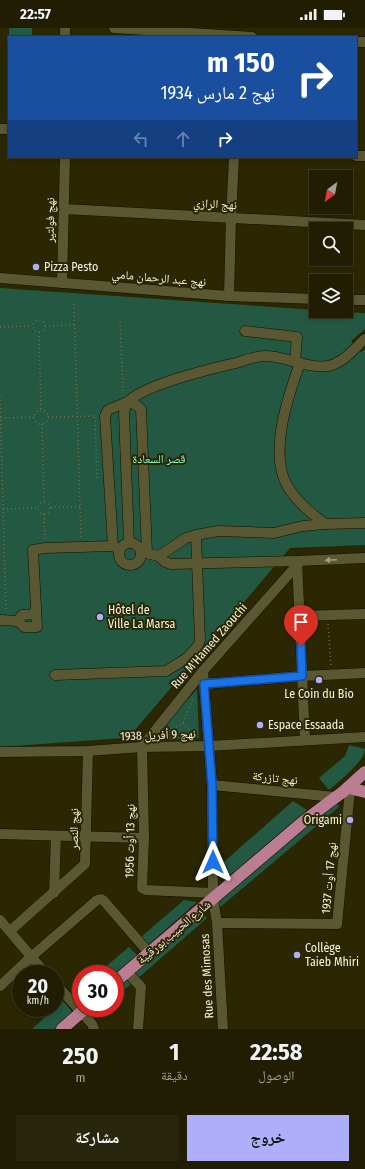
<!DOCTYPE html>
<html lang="ar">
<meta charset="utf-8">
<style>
:root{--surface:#201d02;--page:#28260c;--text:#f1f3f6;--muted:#a2a299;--line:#3d3b24;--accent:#afaefa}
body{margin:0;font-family:"Fira Sans Condensed","Noto Naskh Arabic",sans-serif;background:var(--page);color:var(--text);direction:rtl;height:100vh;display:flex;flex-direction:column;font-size:15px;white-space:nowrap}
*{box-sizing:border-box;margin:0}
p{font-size:13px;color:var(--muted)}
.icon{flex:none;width:22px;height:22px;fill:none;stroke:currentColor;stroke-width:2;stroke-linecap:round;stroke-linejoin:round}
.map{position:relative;height:1001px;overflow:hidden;direction:ltr}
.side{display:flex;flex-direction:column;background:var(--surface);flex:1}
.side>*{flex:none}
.guide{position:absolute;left:8px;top:8px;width:349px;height:122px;border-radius:0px;box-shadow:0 2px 6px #0003,0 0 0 1px var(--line);direction:rtl;background:#1a4fa0;color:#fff;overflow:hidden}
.needle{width:26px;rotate:212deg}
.controls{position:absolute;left:309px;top:142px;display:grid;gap:8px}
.controls a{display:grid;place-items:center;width:44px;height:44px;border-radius:0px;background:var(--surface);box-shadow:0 2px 6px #0003,0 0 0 1px var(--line);font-size:20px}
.speed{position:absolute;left:12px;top:937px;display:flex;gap:8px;font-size:20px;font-weight:700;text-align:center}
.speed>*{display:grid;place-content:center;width:52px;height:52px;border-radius:50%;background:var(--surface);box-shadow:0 2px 6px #0003,0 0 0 1px var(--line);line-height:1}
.speed small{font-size:10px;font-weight:400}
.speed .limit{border:6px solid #d22;background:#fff;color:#111}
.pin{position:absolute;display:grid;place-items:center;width:34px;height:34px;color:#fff;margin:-41px -17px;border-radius:50% 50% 50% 0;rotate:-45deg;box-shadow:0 0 4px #0007}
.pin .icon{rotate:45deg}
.me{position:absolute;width:44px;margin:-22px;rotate:0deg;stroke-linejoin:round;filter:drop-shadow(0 0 3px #0008)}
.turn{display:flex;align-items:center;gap:14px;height:84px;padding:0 16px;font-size:18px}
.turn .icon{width:52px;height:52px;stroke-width:2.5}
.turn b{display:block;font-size:28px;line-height:34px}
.lanes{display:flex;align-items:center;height:38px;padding:0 16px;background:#0003;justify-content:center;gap:20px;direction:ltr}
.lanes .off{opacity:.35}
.eta{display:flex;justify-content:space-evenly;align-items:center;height:68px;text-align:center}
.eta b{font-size:24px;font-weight:700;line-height:28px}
.primary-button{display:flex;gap:8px;margin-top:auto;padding:8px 16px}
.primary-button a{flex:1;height:46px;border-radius:0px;background:var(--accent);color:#111;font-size:16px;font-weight:700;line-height:46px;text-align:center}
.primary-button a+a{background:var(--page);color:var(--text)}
.status{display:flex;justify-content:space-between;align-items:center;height:28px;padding:0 20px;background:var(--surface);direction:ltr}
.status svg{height:11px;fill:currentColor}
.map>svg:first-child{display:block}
.green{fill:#235943}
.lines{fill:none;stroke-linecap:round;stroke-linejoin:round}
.minor-casing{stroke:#120f00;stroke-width:11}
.major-casing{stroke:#120f00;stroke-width:13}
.path{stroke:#706d4e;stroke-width:1.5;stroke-dasharray:1 3;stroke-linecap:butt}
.minor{stroke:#5a5833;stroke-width:10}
.major{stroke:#bb7d92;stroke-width:12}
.oneway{fill:#9f9e80}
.route-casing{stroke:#114b97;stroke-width:10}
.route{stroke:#1a73e8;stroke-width:7}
.poi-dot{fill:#afaefa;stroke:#2a2702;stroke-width:1.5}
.labels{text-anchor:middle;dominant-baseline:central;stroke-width:4;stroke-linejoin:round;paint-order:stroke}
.street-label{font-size:12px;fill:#f4f3df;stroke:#2a2702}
.poi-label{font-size:12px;fill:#f4f3df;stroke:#2a2702;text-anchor:start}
.park-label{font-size:12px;fill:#89fdcc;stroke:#2a2702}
</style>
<div class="status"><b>22:57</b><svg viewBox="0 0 49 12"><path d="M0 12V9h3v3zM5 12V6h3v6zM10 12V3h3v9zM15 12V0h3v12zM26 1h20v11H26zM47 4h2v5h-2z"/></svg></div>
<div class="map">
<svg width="365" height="1001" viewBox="0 0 365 1001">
<rect width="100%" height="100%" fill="#2a2702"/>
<g class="green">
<polygon points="9,0 32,0 32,9 9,9 9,26"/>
<polygon points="0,260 316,282 316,283 365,285 365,301 351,313 361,324 365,321 365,517 290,520 135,702 124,710 0,719"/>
<polygon points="197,661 199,710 150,713"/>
<path d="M349 717 365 721C365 733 338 754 329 762L319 750 345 728Z"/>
<polygon points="336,771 339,779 218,881 216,872"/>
<polygon points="293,773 307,782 227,850 217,840"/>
<polygon points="184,872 197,874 148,917 141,909"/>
<polygon points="202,884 207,890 137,951 132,946"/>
<polygon points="129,919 137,927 114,946 97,946"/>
<polygon points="126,951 131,956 115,970 115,961"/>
<polygon points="63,973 73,985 55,1001 32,1001"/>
</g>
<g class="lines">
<g class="minor-casing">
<g id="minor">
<polyline points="65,0 65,9"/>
<polyline points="114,0 252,9"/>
<polyline points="356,14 365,14"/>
<polyline points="0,101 9,101"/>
<polyline points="356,128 365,128"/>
<polyline points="64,181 365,197"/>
<polyline points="0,250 229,268 316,271"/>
<polyline points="62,255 65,129"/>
<polyline points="229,268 231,190 234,129"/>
<polyline points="346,272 365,272"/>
<polyline points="245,303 297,309 295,333"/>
<path d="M300 335C288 368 268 427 288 459 297 474 311 485 325 496"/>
<path d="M129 515 124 385C125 381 125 376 128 374 145 356 211 341 236 335 245 332 256 328 265 328 286 328 307 341 328 338 343 335 354 321 365 311"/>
<circle cx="130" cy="526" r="11"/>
<polyline points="113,518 105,388 108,382 127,374 136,377 141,381 147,525"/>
<polyline points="141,524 159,528 186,510 196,507 218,503 274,505 303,498 325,496 365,495"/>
<polyline points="159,528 165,534 171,536 297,533 365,530"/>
<polyline points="297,533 305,712"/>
<polyline points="299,588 365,586"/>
<polyline points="0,592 18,593 24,599 37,599 33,522 45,520 113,518 120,522"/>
<polyline points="18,593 22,587 36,586"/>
<polyline points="203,643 212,757 213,871 217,895 223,1001"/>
<polyline points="55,647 166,643 187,630 198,618 200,612 196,507"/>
<polyline points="204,656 302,648 365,645"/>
<polyline points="0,724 88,723 142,719 209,718 365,709"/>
<polyline points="212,757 335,769"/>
<polyline points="0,806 144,810"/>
<polyline points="54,865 56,808"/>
<polyline points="213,865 146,862 142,860 144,810 142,719 203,643 298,536"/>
<polyline points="0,892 46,946"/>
<polyline points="217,895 337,896 350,762 348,760"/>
<polyline points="10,903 85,836 88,723"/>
<polyline points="127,944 141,959 138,1001"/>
<polyline points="55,955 92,996 94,1001"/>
<polyline points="0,958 31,929 97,872 101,871 104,873 149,925"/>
</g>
</g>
<g class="major-casing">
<g id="major">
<polyline points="353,761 365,764"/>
<polyline points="115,954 304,793 344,763 365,744"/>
<polyline points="62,1001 86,980"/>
</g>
</g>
<g class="path">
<polyline points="74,276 81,510"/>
<circle cx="39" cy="298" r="6"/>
<polyline points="120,294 123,366"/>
<polyline points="45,298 75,297"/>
<polyline points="0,299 32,298"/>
<polyline points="39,304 41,382"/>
<polyline points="0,368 6,584"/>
<circle cx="41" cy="389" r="7"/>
<polyline points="48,389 95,388 97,452"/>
<polyline points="1,390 34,389"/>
<polyline points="42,396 44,473"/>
<circle cx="44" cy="480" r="6"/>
<polyline points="51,479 80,479"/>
<polyline points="3,481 37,480"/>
<polyline points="44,486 45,512"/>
<polyline points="328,596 331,638"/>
<polyline points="183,695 197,709"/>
<polyline points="166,705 183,695 193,671"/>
</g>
<use href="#minor" class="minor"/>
<use href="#major" class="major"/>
</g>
<defs><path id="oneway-solid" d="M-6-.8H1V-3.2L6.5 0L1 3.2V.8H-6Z"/></defs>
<use class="oneway" href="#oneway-solid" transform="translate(331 532) rotate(177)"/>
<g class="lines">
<g class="route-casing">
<polyline id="route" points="213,834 212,757 204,656 302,648 301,618"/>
</g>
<use href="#route" class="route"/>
</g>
<g class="poi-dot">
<circle cx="36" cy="239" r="4"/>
<circle cx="100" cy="589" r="4"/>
<circle cx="319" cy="652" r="4"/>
<circle cx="260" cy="697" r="4"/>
<circle cx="350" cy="792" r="4"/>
<circle cx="297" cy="927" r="4"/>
</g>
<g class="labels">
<g class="street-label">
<text transform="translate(215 176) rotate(3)">نهج الرازي</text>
<text transform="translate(50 192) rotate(-89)">نهج فولتير</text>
<text transform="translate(159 250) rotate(5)">نهج عبد الرحمان مامي</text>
<text transform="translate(209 618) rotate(-49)">Rue M'Hamed Zaouchi</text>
<text transform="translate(158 707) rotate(-2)">نهج 9 أفريل 1938</text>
<text transform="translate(275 750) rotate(6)">نهج تازركة</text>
<text transform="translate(74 801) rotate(-89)">نهج النصر</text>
<text transform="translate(130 813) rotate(-89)">نهج 13 أوت 1956</text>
<text transform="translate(329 850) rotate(-85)">نهج 17 أوت 1937</text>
<text transform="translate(174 904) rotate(-40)">شارع الحبيب بورقيبة</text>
<text transform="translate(207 948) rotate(-93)">Rue des Mimosas</text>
</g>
<g class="poi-label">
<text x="44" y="239">Pizza Pesto</text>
<text x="108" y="582">Hôtel de<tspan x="108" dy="14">Ville La Marsa</tspan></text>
<text x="319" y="666" text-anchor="middle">Le Coin du Bio</text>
<text x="268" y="697">Espace Essaada</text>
<text x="342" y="792" text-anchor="end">Origami</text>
<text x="305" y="920">Collège<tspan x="305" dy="14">Taieb Mhiri</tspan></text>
</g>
<g class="park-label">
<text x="159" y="431">قصر السعادة</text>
</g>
</g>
</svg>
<div class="controls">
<a><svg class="needle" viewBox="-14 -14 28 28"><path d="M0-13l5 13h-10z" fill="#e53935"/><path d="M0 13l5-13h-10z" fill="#a2a299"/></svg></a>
<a><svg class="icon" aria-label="search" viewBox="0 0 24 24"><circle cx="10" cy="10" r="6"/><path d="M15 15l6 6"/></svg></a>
<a><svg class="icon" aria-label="layers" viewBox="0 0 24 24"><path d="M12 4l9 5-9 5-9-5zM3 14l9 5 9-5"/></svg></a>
</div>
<div class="speed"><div>20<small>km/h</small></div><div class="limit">30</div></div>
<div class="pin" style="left:301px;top:618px;background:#d93025"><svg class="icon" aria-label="arrive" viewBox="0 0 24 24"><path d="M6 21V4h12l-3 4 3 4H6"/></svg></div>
<svg class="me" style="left:213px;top:834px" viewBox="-20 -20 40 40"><path d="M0-17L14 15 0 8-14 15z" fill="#1a73e8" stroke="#fff" stroke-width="4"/></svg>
<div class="guide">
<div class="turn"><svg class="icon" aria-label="right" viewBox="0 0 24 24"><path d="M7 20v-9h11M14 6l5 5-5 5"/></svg><div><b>150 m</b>نهج 2 مارس 1934</div></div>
<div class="lanes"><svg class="icon off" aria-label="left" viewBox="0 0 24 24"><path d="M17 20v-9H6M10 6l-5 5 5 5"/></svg><svg class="icon off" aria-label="ahead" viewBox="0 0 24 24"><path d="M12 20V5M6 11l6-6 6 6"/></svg><svg class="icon" aria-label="right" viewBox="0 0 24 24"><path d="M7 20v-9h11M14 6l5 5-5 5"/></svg></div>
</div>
</div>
<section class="side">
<div class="eta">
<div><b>22:58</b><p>الوصول</p></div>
<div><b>1</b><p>دقيقة</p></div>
<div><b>250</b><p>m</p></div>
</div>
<div class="primary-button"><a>خروج</a><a>مشاركة</a></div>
</section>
